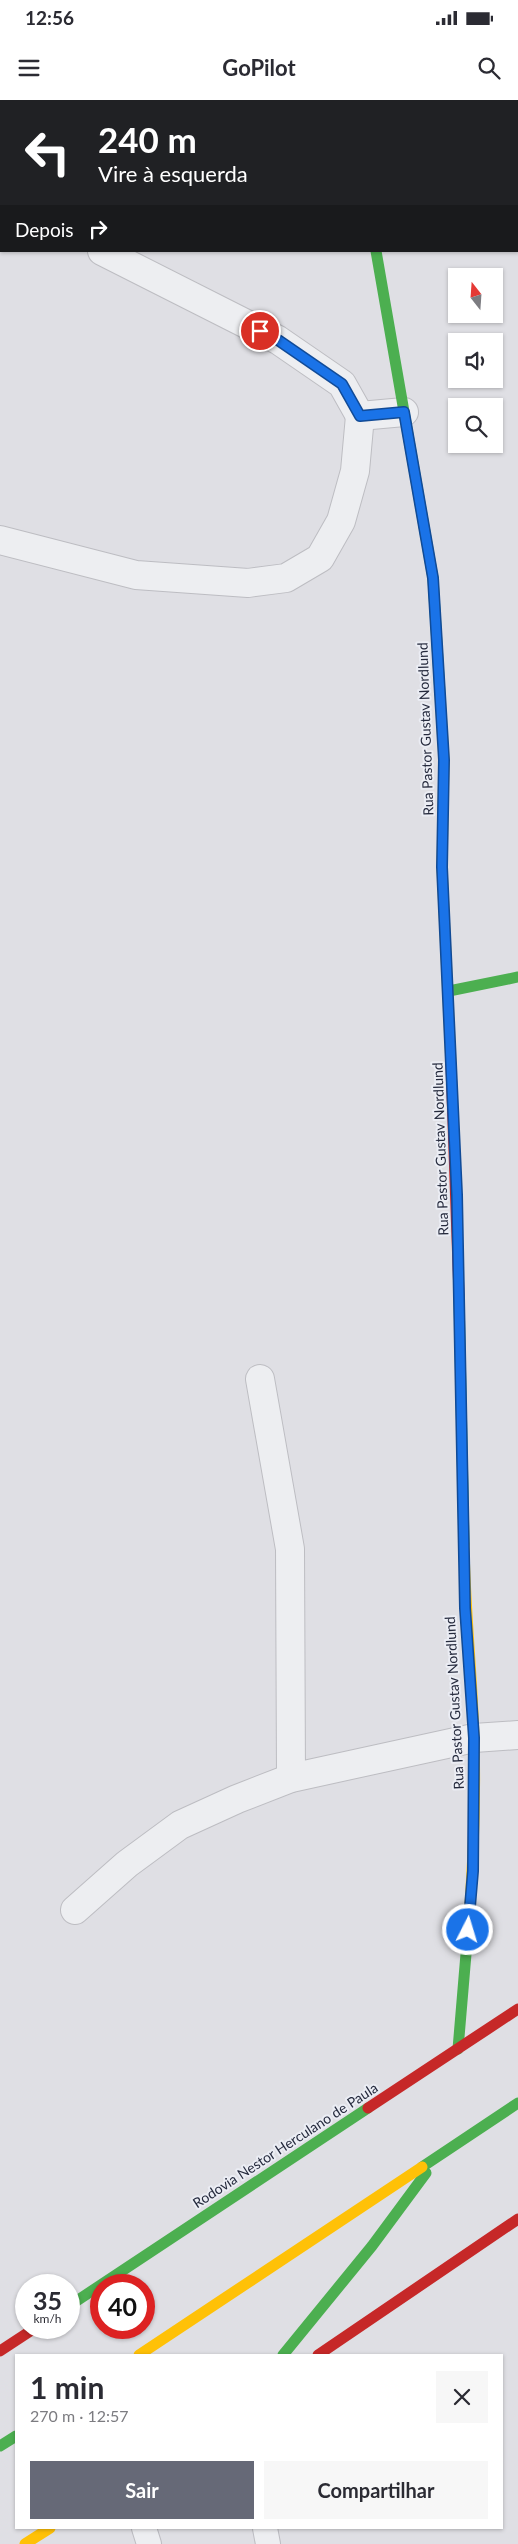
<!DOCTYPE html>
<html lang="pt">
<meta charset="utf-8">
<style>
:root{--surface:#fff;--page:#f7f7f7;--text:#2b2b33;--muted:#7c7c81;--accent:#666977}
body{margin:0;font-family:Lato,sans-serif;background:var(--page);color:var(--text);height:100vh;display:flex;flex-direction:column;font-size:19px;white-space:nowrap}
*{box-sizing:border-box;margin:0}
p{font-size:16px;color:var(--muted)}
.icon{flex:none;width:28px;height:28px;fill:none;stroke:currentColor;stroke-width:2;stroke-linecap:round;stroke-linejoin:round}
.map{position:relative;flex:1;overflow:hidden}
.side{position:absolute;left:15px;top:2254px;width:488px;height:175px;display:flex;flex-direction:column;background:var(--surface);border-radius:0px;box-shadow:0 1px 4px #0004}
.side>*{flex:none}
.top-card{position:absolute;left:0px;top:0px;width:519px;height:152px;box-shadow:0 1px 4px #0004;background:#202124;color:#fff;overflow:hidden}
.needle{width:32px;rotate:343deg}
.fabs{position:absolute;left:448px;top:168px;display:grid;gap:10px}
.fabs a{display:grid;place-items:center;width:55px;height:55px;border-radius:0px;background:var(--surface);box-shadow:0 1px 4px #0004;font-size:25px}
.speed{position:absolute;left:15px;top:2174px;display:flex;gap:10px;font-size:25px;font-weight:700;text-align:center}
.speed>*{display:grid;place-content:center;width:65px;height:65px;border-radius:50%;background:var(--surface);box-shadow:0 1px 4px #0004;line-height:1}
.speed small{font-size:12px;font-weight:400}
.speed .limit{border:8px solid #d22;background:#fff;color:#111}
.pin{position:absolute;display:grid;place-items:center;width:42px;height:42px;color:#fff;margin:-21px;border:2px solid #fff;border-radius:50%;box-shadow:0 1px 5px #0007}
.me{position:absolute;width:55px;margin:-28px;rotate:5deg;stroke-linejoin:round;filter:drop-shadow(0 0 4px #0008)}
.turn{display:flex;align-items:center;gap:18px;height:105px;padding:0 15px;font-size:22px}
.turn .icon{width:65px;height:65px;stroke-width:2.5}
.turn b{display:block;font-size:35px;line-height:42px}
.then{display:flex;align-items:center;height:48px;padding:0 15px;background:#0003;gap:10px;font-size:19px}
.round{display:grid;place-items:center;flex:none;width:52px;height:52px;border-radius:0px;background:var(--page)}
.headline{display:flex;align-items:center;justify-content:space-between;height:85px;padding:0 15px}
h1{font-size:30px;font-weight:700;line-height:38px}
.primary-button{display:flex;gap:10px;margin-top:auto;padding:10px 15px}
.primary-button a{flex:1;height:58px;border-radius:0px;background:var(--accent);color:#fff;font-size:20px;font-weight:700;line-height:58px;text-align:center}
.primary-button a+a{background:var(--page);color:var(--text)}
.status{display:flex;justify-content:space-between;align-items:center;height:35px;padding:0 25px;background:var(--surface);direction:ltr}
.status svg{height:14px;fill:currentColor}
header{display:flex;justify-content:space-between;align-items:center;height:65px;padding:0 15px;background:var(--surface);font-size:22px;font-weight:700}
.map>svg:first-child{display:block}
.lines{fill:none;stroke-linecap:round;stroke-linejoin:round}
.lane-casing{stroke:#bdbdc2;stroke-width:26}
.street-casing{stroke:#bdbdc2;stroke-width:30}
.lane{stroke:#edeef1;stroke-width:24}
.street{stroke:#edeef1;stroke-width:28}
.fast{stroke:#4caf50;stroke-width:11}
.slow{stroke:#ffc107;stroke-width:11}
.jam{stroke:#c62828;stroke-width:11}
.route-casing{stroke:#114b97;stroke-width:12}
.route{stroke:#1a73e8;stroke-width:9}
.labels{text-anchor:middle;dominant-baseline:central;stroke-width:4;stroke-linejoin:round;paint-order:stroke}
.street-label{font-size:14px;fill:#252a3d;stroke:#ebedf4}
</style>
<div class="status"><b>12:56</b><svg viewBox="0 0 49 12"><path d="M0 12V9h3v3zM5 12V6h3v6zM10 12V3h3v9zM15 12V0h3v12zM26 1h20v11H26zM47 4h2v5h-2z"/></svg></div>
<header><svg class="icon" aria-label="menu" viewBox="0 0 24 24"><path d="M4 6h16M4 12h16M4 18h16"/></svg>GoPilot<svg class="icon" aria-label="search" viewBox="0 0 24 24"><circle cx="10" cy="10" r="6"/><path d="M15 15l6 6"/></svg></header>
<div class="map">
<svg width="518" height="2444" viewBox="0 0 518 2444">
<rect width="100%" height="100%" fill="#dfdfe4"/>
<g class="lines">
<g class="lane-casing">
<g id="lane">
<polyline points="144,2428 149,2444"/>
<polyline points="265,2428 268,2444"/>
</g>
</g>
<g class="street-casing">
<g id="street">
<polyline points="0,100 1,100"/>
<polyline points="102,151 278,240 342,284 360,316"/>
<polyline points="360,316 404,312"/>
<polyline points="0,440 136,475 248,483 286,478 320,458 341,421 355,371 360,316"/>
<polyline points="260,1279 290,1449 291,1678"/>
<polyline points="75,1810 127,1764 180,1725 237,1699 291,1678 474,1638 518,1635"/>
</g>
</g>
<use href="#lane" class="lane"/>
<use href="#street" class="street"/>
<g class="fast">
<polyline points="376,151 433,478 440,594"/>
<polyline points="449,891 518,877"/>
<polyline points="459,1195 464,1444"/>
<polyline points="458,1949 467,1842"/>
<polyline points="422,2067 518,2003"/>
<polyline points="69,2206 368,2008"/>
<polyline points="283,2255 372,2146 426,2073"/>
<polyline points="0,2346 16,2336"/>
</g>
<g class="slow">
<polyline points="349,0 350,1"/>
<polyline points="440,594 444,660 442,767 451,964"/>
<path d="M464 1444C465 1509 472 1573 474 1637 476 1706 473 1774 467 1842"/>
<polyline points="139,2255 422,2067"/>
<polyline points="25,2444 50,2428"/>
</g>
<g class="jam">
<polyline points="451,964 459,1195"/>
<polyline points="368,2008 518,1909"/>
<polyline points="0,2251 35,2228"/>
<polyline points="318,2255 518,2119"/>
</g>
</g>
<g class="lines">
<g class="route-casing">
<polyline id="route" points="260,231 278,240 342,284 360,316 404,312 433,478 444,660 442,767 457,1095 465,1508 474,1638 473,1771 468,1830"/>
</g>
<use href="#route" class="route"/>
</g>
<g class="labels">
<g class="street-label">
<text transform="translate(425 629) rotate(-92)">Rua Pastor Gustav Nordlund</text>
<text transform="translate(440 1049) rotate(-92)">Rua Pastor Gustav Nordlund</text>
<text transform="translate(454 1603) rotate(-93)">Rua Pastor Gustav Nordlund</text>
<text transform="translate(285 2045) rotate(-33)">Rodovia Nestor Herculano de Paula</text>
</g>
</g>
</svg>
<div class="fabs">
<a><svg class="needle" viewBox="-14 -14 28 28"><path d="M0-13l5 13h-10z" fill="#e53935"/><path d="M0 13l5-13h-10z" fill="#7c7c81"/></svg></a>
<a><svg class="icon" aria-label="sound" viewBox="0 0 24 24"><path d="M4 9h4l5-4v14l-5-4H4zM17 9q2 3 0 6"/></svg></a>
<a><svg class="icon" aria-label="search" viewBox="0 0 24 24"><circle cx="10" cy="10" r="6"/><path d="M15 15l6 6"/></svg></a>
</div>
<div class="speed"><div>35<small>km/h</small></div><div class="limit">40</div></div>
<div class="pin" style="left:260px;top:231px;background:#d93025"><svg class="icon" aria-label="arrive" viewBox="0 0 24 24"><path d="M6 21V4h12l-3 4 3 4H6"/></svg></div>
<svg class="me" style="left:468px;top:1830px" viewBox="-20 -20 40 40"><circle r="17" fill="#1a73e8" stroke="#fff" stroke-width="3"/><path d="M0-11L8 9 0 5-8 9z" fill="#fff"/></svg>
<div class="top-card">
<div class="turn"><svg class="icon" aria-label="left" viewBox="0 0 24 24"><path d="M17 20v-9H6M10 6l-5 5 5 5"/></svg><div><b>240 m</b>Vire à esquerda</div></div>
<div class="then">Depois<svg class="icon" aria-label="right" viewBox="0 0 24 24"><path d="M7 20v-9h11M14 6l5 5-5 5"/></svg></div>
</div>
<section class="side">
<div class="headline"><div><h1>1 min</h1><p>270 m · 12:57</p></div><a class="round"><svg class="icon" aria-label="close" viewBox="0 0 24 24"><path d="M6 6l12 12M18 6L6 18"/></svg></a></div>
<div class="primary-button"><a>Sair</a><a>Compartilhar</a></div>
</section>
</div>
